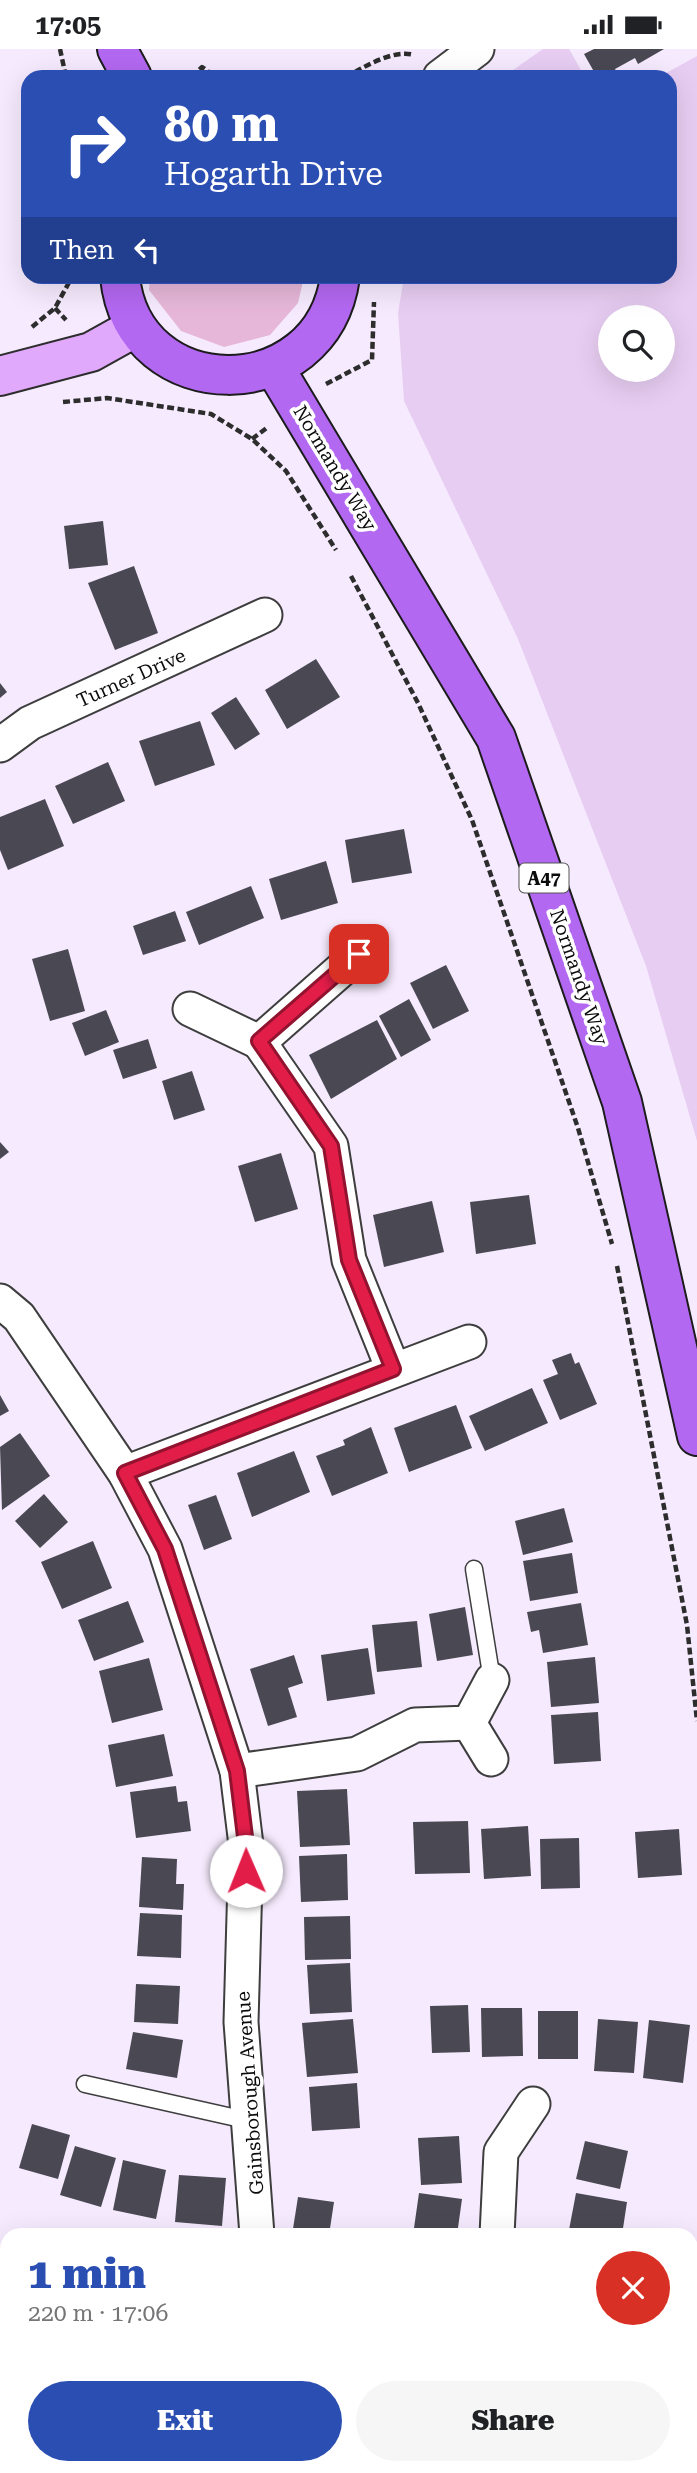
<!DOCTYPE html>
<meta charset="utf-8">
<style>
:root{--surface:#fff;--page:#f6f6f6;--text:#202124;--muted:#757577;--accent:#2b4eb3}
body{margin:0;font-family:"Roboto Serif",serif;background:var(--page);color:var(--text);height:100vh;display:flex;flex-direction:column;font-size:26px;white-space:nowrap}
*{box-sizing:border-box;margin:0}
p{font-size:23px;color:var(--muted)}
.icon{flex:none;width:38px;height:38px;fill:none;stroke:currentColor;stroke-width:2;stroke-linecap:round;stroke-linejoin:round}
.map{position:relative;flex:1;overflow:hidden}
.sheet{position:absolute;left:0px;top:2179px;width:698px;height:247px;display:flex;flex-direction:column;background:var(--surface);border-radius:21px 21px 0 0;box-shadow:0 7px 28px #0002}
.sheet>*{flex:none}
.top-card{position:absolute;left:21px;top:21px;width:656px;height:214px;border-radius:21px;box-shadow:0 7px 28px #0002;background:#2b4eb3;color:#fff;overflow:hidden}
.fabs{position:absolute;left:598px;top:256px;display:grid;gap:14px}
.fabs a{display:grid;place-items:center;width:77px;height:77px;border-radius:50%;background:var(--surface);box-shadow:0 7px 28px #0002;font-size:35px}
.pin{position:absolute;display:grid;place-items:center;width:60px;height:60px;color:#fff;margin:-30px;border-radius:14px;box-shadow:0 4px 10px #0006}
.me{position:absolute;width:77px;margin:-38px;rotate:359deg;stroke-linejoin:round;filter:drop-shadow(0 0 5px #0008)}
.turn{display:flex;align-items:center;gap:24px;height:147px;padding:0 28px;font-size:32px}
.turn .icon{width:91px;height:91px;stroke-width:2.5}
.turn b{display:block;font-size:49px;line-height:60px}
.then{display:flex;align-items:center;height:66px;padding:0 28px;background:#0003;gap:14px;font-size:26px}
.round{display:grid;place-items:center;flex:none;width:74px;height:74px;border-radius:37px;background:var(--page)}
.head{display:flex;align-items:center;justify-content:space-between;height:119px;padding:0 28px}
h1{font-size:42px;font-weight:800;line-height:52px;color:var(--accent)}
.primary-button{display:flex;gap:14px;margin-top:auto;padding:14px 28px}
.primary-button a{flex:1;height:80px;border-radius:42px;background:var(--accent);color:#fff;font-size:28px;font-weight:800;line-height:80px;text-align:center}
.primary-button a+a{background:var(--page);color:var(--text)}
.status{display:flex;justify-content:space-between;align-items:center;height:49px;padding:0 35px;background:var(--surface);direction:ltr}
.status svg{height:19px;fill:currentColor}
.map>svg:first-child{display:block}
.farmland{fill:#e7cdf2;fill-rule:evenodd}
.green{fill:#e6b7d9}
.building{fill:#4a4853}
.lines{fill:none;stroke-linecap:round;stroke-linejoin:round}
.lane-casing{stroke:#3e3e3e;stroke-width:19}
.street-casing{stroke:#3e3e3e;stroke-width:37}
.secondary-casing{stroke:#2d2d2d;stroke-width:42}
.primary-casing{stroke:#1c1c1c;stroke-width:42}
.path{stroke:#2d2d2d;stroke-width:4.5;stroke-dasharray:7 3.5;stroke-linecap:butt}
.lane{stroke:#fff;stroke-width:16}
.street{stroke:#fff;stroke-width:33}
.secondary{stroke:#e1a9fb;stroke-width:38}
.primary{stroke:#b368f1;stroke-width:38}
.route-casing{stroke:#92132f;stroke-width:18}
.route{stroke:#e11d48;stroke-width:12}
.labels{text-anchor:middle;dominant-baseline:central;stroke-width:7;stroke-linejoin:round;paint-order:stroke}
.shield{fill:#fff;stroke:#545454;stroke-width:2}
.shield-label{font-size:18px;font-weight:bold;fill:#0b0b0b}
.street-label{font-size:19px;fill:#0b0b0b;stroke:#fff}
</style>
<div class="status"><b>17:05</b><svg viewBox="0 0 49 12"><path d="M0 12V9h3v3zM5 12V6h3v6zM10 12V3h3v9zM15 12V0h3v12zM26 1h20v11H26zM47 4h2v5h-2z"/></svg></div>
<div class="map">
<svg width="697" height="2424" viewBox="0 0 697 2424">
<rect width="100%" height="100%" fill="#f6ebfe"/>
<g class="farmland">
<polygon points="543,0 569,0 585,28 503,28"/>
<path d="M697 7V1092L646 917 518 590 404 352 398 264 404 228H670V28H659ZM611 268H663V320H611Z"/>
</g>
<polygon class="green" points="150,228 304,228 298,254 270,286 224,298 181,282 149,241"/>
<g class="building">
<polygon points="594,0 664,0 638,15 635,9 615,20 619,28 597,28 584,5"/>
<polygon points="103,472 108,516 69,520 64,477"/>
<polygon points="134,517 158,584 115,601 88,534"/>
<polygon points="316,610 340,648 287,680 265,641"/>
<polygon points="0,634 7,643 0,649"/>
<polygon points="236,648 260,685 235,701 211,664"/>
<polygon points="200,672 215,716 155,737 139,692"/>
<polygon points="108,713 125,752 73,775 55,737"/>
<polygon points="45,750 64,797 8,821 0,801 0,768"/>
<polygon points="404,780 412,824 352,834 345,791"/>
<polygon points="326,812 338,854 281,871 269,830"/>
<polygon points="251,837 264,869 199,896 186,863"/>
<polygon points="175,862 186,892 143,906 133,877"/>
<polygon points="68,900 85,962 50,972 32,910"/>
<polygon points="446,916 469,962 433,980 410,934"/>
<polygon points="409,950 431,991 401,1008 379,967"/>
<polygon points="106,961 119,993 85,1007 72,974"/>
<polygon points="377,971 397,1010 331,1050 309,1006"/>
<polygon points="148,990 157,1019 123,1030 113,1001"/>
<polygon points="192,1022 205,1061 174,1071 162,1032"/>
<polygon points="0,1093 9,1103 0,1110"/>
<polygon points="281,1104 298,1160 255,1173 238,1117"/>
<polygon points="529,1146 536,1195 476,1205 470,1153"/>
<polygon points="432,1152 444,1203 384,1218 373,1166"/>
<polygon points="571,1304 575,1315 579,1313 597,1355 560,1371 543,1331 558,1325 552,1311"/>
<polygon points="532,1339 548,1374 485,1402 469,1367"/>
<polygon points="0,1346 9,1362 0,1367"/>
<polygon points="456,1356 472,1399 409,1423 394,1379"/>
<polygon points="371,1378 388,1424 332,1447 316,1407 345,1396 343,1391"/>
<polygon points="20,1384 50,1427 2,1461 0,1398"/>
<polygon points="294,1402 310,1443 252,1468 237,1424"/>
<polygon points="44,1445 68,1473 40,1499 15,1472"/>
<polygon points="216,1446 232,1490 204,1501 188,1456"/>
<polygon points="564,1459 573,1493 523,1506 515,1472"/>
<polygon points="93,1492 112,1539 62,1560 41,1513"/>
<polygon points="572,1504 578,1544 530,1552 523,1512"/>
<polygon points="128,1552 144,1593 94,1612 78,1571"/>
<polygon points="581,1554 588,1596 543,1604 539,1581 531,1583 527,1563"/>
<polygon points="465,1558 473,1606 437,1612 429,1565"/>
<polygon points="417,1572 422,1618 377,1623 372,1576"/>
<polygon points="368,1599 375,1645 327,1652 321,1606"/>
<polygon points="294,1606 303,1634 288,1639 297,1668 268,1677 250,1620"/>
<polygon points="595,1608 599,1654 551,1658 547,1613"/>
<polygon points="149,1609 163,1661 112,1674 99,1622"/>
<polygon points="598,1663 601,1712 554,1715 551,1666"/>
<polygon points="164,1685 173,1727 116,1738 108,1696"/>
<polygon points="176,1737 178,1753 187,1752 191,1782 136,1789 130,1743"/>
<polygon points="347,1740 350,1796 300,1798 297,1742"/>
<polygon points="468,1772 470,1824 415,1825 413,1773"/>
<polygon points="528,1777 531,1827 484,1830 481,1780"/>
<polygon points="679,1780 682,1826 638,1829 635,1783"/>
<polygon points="579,1789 580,1839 541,1840 540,1790"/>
<polygon points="347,1805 348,1851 301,1853 299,1807"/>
<polygon points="142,1808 177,1810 176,1835 184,1835 183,1861 139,1858"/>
<polygon points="140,1864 182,1866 181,1909 137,1907"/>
<polygon points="350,1867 351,1910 305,1911 304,1868"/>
<polygon points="350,1914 352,1963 310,1965 307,1916"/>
<polygon points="136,1935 180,1937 178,1975 134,1973"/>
<polygon points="468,1956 470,2003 432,2004 430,1957"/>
<polygon points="481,1959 522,1959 523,2007 482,2008"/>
<rect x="538" y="1962" width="40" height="48"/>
<polygon points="353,1970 358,2024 307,2028 302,1974"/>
<polygon points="598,1970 638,1973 634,2024 594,2022"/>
<polygon points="649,1971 690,1976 683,2034 643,2029"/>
<polygon points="133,1983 183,1991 177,2029 126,2020"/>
<polygon points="357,2034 360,2079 312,2082 309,2038"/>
<polygon points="32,2075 70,2086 58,2130 19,2119"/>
<polygon points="459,2087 462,2134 421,2136 418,2089"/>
<polygon points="585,2092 628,2102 620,2140 576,2130"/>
<polygon points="75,2097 116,2109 101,2158 60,2146"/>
<polygon points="123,2111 166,2121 156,2170 113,2161"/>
<polygon points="179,2126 226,2129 222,2177 175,2173"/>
<polygon points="419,2144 462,2150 457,2186 413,2186"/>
<polygon points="576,2144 627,2153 622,2186 569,2181"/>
<polygon points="298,2148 334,2153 329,2186 292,2186"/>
<polygon points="0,2260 7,2264 7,2288 0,2300"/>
<polygon points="7,2303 7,2327 0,2323 0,2315"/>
<polygon points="106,2418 130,2418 125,2424 112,2424"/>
<polygon points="262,2418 273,2418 283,2424 259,2424"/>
<polygon points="287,2418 310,2418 308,2424"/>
<polygon points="458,2418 457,2424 416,2424 401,2419"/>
<rect x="573" y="2418" width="44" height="6"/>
</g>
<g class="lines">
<g class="lane-casing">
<g id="lane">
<polyline points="474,1520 492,1631"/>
<polyline points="85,2035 250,2072"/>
</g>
</g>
<g class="street-casing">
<g id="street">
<polyline points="440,28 477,0"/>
<polyline points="0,696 30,674 265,566"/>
<polyline points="359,905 259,993 331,1097 349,1211 393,1320"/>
<polyline points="190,960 259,993"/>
<polyline points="0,1252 19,1268 125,1424 165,1500 237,1722 246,1796 241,1973 257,2186"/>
<polyline points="125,1424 469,1293"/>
<polyline points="469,1674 491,1710"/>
<polyline points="237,1722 357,1705 415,1676 469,1674 492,1631"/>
<polyline points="497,2186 501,2103 533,2055"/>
<polyline points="0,2393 7,2398"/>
<polyline points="33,2418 39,2424"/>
<polyline points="480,2418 480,2424"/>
<polyline points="181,2424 186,2418"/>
</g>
</g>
<g class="secondary-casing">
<polyline id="secondary" points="0,327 91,303 136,278"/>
</g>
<g class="primary-casing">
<g id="primary">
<polyline points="117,0 132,28"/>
<path d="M120 228C133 358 322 359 340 228"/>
<polyline points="274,318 496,689 622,1053 697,1387"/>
</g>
</g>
<g class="path">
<polyline points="60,0 66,28"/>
<polyline points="192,28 202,18 216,28"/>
<path d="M346 28C364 18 393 0 414 6"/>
<polyline points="55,259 66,271"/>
<polyline points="32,278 55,259 72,228"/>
<polyline points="326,335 372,311 374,253"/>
<polyline points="63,353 107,349 211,365 252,390 286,422 336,501"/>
<polyline points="252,390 268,378"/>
<polyline points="351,527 418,654 472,771 578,1079 612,1195"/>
<polyline points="617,1217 687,1576 697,1672"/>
</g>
<use href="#lane" class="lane"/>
<use href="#street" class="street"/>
<use href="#secondary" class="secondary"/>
<use href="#primary" class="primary"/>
</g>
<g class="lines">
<g class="route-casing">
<polyline id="route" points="246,1822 246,1796 237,1722 165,1500 125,1424 393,1320 349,1211 331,1097 259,992 359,905"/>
</g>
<use href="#route" class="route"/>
</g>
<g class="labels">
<rect class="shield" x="519.5" y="814.5" width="49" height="29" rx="5"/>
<g class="shield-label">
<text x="544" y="829">A47</text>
</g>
<g class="street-label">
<text transform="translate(335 419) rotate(59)">Normandy Way</text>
<text transform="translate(131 629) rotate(-24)">Turner Drive</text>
<text transform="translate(579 928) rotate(71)">Normandy Way</text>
<text transform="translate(250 2044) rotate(-94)">Gainsborough Avenue</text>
</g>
</g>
</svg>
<div class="fabs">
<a><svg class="icon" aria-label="search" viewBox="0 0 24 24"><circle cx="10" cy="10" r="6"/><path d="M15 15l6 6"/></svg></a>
</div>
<div class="pin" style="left:359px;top:905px;background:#d93025"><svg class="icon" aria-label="arrive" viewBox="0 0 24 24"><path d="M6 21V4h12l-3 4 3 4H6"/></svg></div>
<svg class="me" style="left:246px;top:1822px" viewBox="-20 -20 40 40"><circle r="19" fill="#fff"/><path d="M0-13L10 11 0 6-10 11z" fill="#e11d48"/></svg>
<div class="top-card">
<div class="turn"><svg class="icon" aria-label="right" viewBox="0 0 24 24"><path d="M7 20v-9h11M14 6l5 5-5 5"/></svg><div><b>80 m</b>Hogarth Drive</div></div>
<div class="then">Then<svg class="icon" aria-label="left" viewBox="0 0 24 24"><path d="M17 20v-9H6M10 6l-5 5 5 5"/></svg></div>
</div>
<section class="sheet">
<div class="head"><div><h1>1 min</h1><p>220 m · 17:06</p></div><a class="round" style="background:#d93025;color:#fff"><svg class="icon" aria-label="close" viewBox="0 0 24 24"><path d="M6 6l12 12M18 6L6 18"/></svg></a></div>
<div class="primary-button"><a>Exit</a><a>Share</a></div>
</section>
</div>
